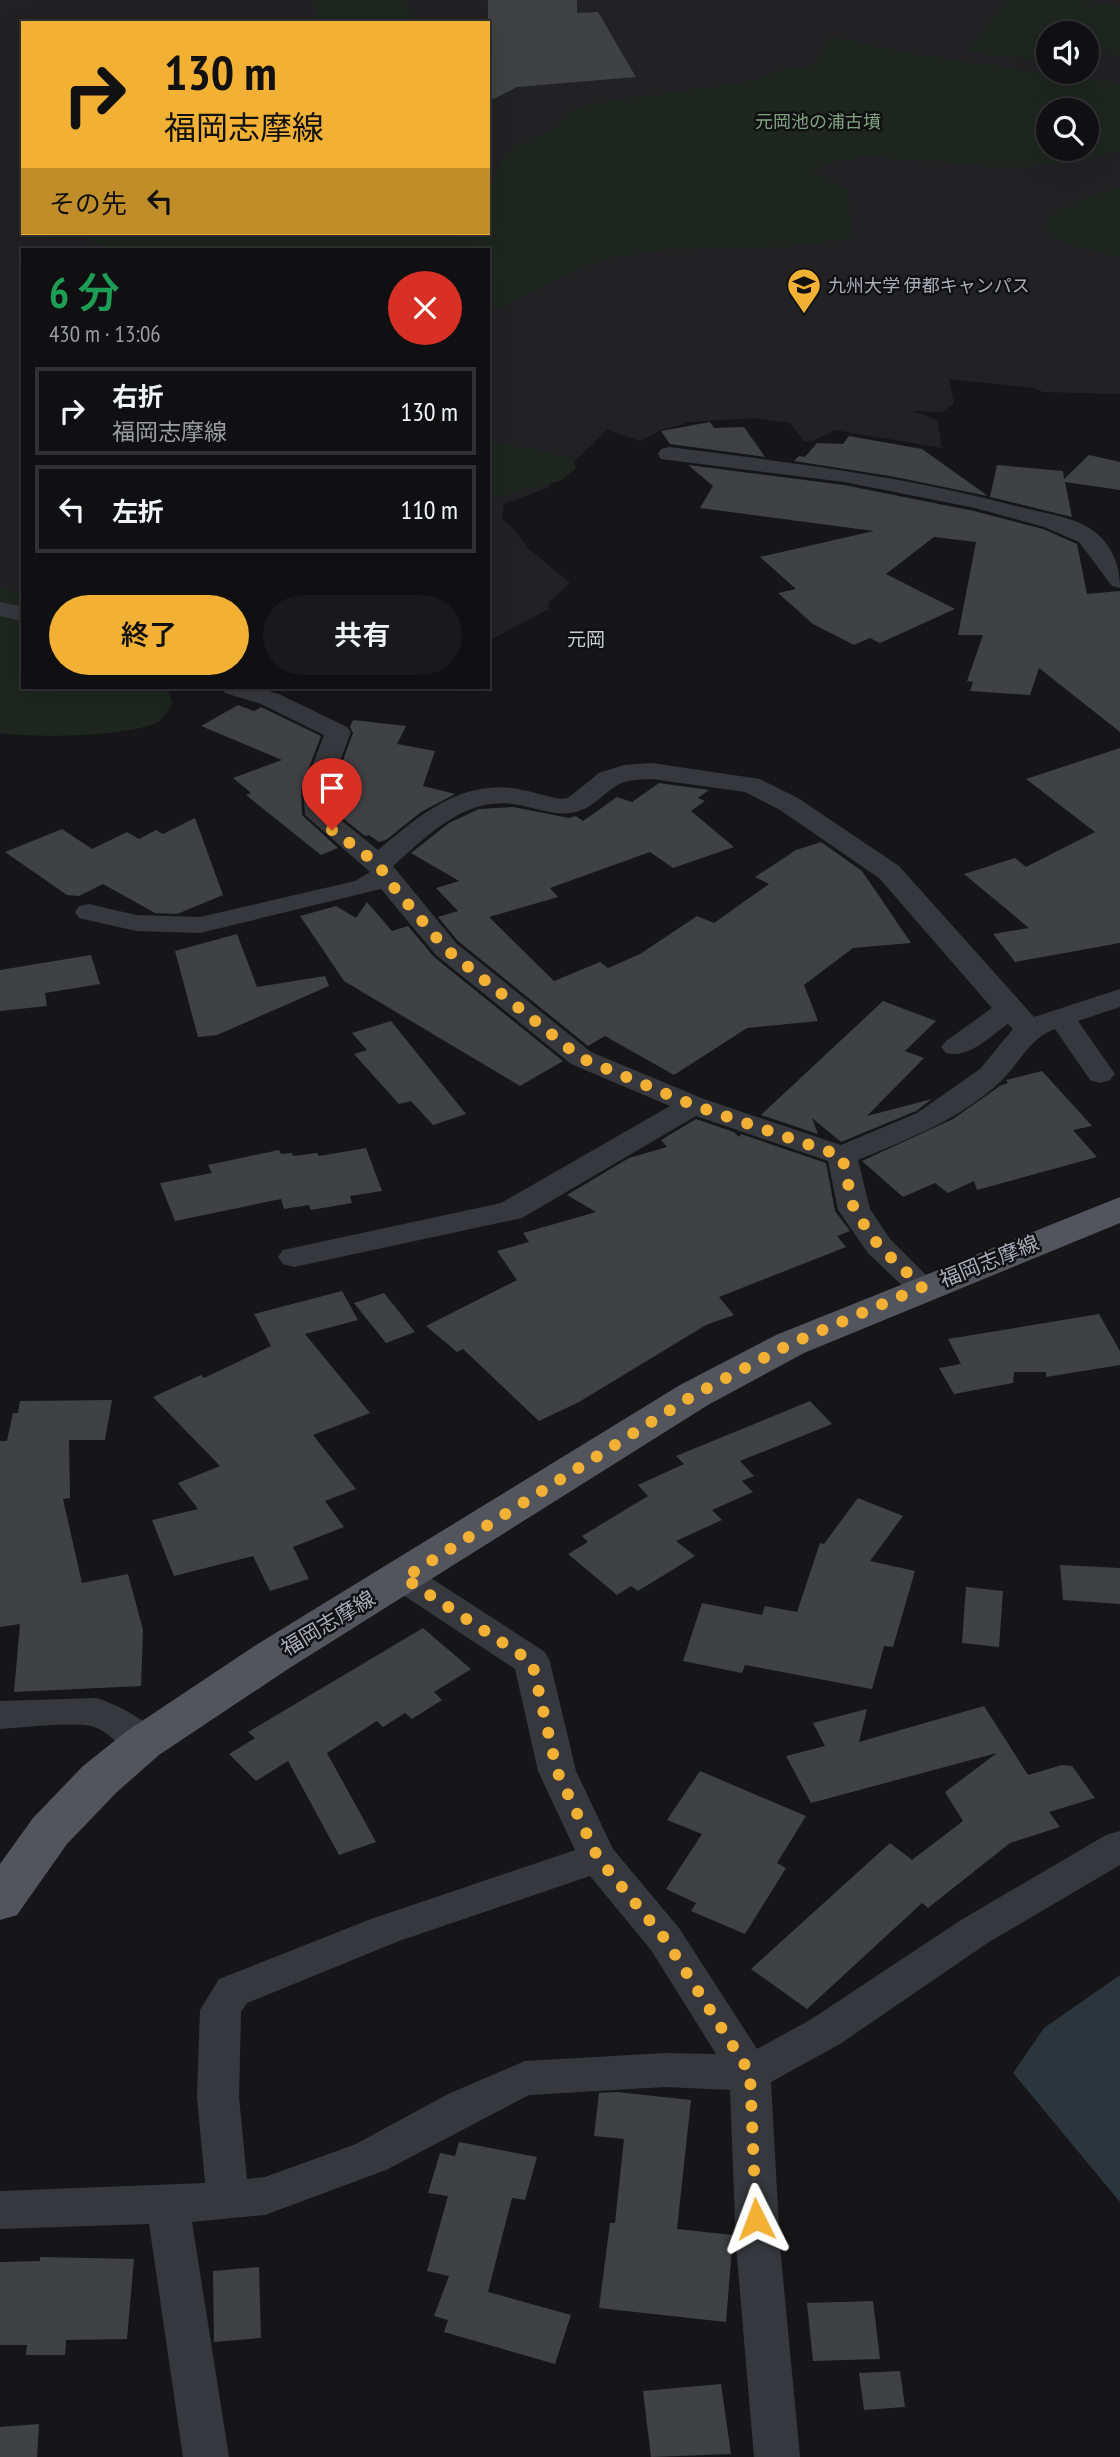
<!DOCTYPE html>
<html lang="ja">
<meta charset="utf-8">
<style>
:root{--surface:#101012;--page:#19191b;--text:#f1f3f6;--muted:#9c9d9f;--line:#303032;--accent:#f2b134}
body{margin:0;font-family:"PT Sans Narrow","Noto Sans JP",sans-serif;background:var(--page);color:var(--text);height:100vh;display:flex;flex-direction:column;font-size:26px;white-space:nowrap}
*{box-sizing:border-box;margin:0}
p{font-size:23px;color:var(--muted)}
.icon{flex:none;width:38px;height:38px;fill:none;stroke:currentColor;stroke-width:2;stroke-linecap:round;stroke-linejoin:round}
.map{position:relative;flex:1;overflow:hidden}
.panel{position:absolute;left:21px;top:248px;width:469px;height:441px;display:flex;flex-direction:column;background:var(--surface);border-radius:0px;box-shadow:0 7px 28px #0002,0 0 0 2px var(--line)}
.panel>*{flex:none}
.guide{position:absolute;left:21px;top:21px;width:469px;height:214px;border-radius:0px;box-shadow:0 7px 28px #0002,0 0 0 2px var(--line);background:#f2b134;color:#111;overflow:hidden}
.controls{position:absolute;left:1036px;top:21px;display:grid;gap:14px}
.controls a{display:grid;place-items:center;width:63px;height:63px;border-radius:50%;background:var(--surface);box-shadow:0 7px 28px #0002,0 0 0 2px var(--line);font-size:35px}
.pin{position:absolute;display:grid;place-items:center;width:60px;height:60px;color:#fff;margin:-72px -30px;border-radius:50% 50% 50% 0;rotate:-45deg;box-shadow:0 0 7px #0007}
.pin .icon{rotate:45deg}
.me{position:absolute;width:77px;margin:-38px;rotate:357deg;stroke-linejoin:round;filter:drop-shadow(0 0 5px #0008)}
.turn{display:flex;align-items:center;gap:24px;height:147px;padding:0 28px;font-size:32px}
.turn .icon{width:91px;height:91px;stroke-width:2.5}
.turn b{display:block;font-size:49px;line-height:60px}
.then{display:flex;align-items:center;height:66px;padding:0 28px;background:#0003;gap:14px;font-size:26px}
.round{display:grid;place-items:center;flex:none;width:74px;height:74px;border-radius:37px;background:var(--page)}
.summary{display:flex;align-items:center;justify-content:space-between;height:119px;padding:0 28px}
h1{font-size:42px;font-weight:600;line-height:52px;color:#1e9e55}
.action{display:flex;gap:14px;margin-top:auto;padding:14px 28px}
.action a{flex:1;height:80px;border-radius:42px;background:var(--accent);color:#111;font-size:28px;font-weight:600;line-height:80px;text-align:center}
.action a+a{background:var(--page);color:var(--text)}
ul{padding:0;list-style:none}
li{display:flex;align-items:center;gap:21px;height:88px;margin:0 14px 10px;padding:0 14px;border:4px solid var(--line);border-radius:0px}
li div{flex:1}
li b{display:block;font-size:26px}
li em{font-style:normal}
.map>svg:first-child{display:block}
.built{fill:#222225;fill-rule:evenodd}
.green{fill:#1e261f;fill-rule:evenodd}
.water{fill:#2c353c}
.building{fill:#404145}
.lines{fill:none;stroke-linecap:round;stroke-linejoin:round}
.street{fill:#37383d;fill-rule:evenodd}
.primary{fill:#53555c;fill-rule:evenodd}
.route{stroke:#f2b134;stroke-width:12;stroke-dasharray:0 21.6}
.labels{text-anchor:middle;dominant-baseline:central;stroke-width:5;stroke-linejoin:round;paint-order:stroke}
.far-park-label{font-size:18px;fill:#7fa381;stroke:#111113}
.far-poi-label{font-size:18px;fill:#a8adb8;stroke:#111113;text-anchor:start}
.far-neighbourhood-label{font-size:19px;fill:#c9ccd4;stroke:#111113}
.street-label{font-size:21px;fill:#a8adb8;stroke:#111113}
</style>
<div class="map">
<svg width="1120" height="2457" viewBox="0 0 1120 2457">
<rect width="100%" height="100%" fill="#161618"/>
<path class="built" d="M0 0H1120V394L1043 392 1034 388 949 379 954 404 941 412 913 411 937 420 942 448 835 430 813 441H804L790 423 753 418 690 422 661 430 640 441 607 430 547 488 504 504 502 519 513 528 528 548 570 583 548 603 549 609 488 641V250H23V647L0 652ZM23 23H488V233H23ZM1048 33H1087V72H1048ZM1048 110H1087V149H1048Z"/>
<g class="green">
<polygon points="312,0 404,0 417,23 321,23"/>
<polygon points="1008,0 1073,0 1120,6 1120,55 1087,51 1087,33 1048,33 1048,62 967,51"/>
<path d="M829 36 919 55 1120 84V151L1070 164 1000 167 865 156 810 168 848 190 853 238C774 254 691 241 612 258 585 263 533 293 505 306L488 310V250H116L81 238 86 233H488V184L493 181 501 161 516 145 549 132 572 111 594 103 754 81 784 68H807L816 63ZM1087 110V149H1048V110Z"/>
<polygon points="1120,187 1120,257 1069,245 1047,232 1048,216 1088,197"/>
<polygon points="488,441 543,451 574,460 575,469 560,481 488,499"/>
<path d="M0 587 23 593V688H166L173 703C169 709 162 720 156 723 123 737 35 738 0 733Z"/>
</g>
<polygon class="water" points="1120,1975 1120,2202 1013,2073 1044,2028"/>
<g class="building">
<polygon points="488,0 577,0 577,13 598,12 636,77 517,87 488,102"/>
<polygon points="710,422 714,428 744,427 765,457 670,444 661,431"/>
<polygon points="849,436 922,449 988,496 890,476 794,461 799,456 805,457 817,443 843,444"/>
<polygon points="1089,455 1120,462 1120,490 1065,482 1072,517 990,497 997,465 1063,471 1064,479"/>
<polygon points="688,465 844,485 974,511 1043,529 1077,544 1087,594 1120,591 1120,732 1039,668 1030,695 970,691 973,682 967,681 983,635 958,635 976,542 934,537 886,574 955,609 880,643 870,638 854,645 813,624 778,593 796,589 760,557 874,531 700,508 713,486"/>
<polygon points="238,705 254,711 261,707 321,736 301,789 302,815 338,848 321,855 246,795 251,793 233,778 282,760 201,726"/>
<polygon points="353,720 406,726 397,744 435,751 423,786 455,794 421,812 386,840 379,842 369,835 365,836 334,811 332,790 353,733 350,727"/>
<polygon points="1120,748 1120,943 1015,962 993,934 1029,928 964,874 1015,858 1026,867 1095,832 1026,779"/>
<polygon points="659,783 709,790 698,798 705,801 691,811 734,847 673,868 650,852 550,888 558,897 489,917 554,981 600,962 608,968 640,954 697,916 714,923 769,884 755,877 796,850 821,842 862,871 911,943 853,948 804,985 818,1021 747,1028 674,1075 605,1036 588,1046 458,941 438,917 458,911 436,888 459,881 411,853 449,823 479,809 513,807 569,818 576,816 583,821 617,797 632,802"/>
<polygon points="195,818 223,895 177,914 155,913 103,884 79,896 67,895 5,852 62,829 92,849 127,832 139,839 156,830 163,834"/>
<polygon points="367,902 392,931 408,926 434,957 563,1061 520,1086 344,981 300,916 336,906 356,918"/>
<polygon points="237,934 257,987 325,976 329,986 217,1035 198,1037 175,951"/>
<polygon points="91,955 100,984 45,993 47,1006 0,1011 0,970"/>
<polygon points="883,1001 936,1021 905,1051 924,1058 867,1116 932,1099 916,1111 841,1142 812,1118 818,1134 761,1115"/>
<polygon points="391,1021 466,1114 433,1125 411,1101 399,1104 354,1054 367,1050 352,1033"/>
<polygon points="1042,1071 1092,1126 1073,1130 1097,1157 977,1190 974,1181 948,1193 935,1183 903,1197 862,1161 953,1119 1000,1086 1008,1083 1006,1080"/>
<polygon points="696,1119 734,1132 739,1137 741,1134 826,1163 835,1211 850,1231 837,1236 846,1247 719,1297 734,1315 706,1325 579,1402 539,1421 463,1349 457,1352 426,1326 517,1280 497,1251 529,1242 523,1233 596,1212 567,1195 629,1158 667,1147 661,1140"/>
<polygon points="366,1148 382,1191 350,1196 352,1203 311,1210 309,1205 284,1209 281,1199 175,1221 160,1183 212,1173 208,1165 279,1150 281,1154 292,1153 293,1156 317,1153 319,1156"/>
<polygon points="342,1291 358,1320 305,1334 370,1413 313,1435 356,1489 325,1501 344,1527 293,1547 309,1579 270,1591 253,1556 174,1576 152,1520 198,1509 178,1483 220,1466 153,1397 201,1375 204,1378 271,1346 254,1314"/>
<polygon points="384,1293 415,1332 386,1343 354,1303"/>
<polygon points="1099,1314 1120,1351 1120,1365 1046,1377 1046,1372 1014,1372 1013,1383 954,1394 939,1368 961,1364 948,1339"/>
<polygon points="112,1400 105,1440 69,1440 70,1498 63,1499 82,1583 128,1574 143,1630 141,1686 14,1692 20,1624 0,1627 0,1441 7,1441 13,1413 18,1413 20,1401"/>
<polygon points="810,1401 832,1424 740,1461 754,1476 742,1481 753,1492 712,1510 722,1520 676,1541 695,1556 638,1591 631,1586 617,1595 568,1554 588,1542 582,1536 648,1496 638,1485 684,1464 676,1456"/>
<polygon points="858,1498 903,1516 870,1561 915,1571 893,1647 884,1646 872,1689 745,1665 742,1673 683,1661 702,1603 762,1615 765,1606 797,1612 820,1543 824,1544"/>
<polygon points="1060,1565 1120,1568 1120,1604 1063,1600"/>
<polygon points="966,1587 1003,1591 999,1647 962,1643"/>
<polygon points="423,1628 471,1669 434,1692 442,1700 412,1719 405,1713 383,1727 377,1721 327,1753 376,1842 339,1855 288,1761 256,1781 229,1754 255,1738 248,1732"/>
<polygon points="984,1706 1028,1775 1062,1765 1072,1766 1095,1798 1049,1812 1060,1827 1010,1843 928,1908 922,1903 807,2009 751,1969 890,1843 912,1860 963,1821 945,1792 997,1753 811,1803 786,1756 825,1746 813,1723 867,1709 859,1742"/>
<polygon points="700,1771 806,1816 777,1863 786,1868 745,1934 691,1911 696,1903 666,1889 702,1834 667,1820"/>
<polygon points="617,2092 691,2100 677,2229 733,2235 726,2322 599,2308 610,2223 615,2223 624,2139 594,2136 599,2093"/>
<polygon points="459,2142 537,2157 525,2200 512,2198 488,2292 571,2315 555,2364 444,2332 448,2320 434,2316 449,2276 427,2271 448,2196 428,2193 440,2153 455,2156"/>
<polygon points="40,2257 134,2259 127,2339 66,2340 65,2355 26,2355 27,2345 0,2345 0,2262 40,2261"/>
<polygon points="259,2267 261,2338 214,2342 213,2271"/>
<polygon points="873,2301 880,2359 813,2361 807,2303"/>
<polygon points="900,2371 905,2407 864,2410 859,2373"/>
<polygon points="721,2384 731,2454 651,2457 643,2391"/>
<polygon points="39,2424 37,2457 0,2457 0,2427"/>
</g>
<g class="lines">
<g class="street">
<path d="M669 447C787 462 905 476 1020 507 1043 513 1077 517 1095 532 1113 547 1120 566 1120 588L1112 586 1079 542 1044 527 975 508 844 482 661 459 658 454 661 449Z"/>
<polygon points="0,602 23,607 23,621 0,616"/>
<path d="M222 688H259L279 694 347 727 351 732 329 790 331 812 378 850C416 818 458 781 512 788 528 790 544 796 560 799L568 798 599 773 624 765 652 763 760 779 798 798 899 866 1034 1017 1120 989V1007L1078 1021 1115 1074 1110 1080 1100 1083 1090 1080 1055 1029C1029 1038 1020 1063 1001 1081 961 1119 908 1139 858 1160L870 1209 890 1239 938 1287 933 1294 922 1297 911 1294 868 1253 838 1210 828 1161 696 1116 522 1218 294 1267 283 1264 278 1257 283 1250 501 1203 670 1106 571 1064 436 955 381 889 200 933 136 931 79 918 75 912 79 906 89 904 136 915 200 917 355 881 370 872 305 815 303 790 324 735 261 704 225 693ZM652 779 745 792 780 810 879 878 992 1008 946 1041 941 1047 946 1053C969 1059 989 1037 1008 1024L1013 1029 980 1069 917 1113 841 1145 704 1099 591 1052 456 943 393 866C427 836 464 797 513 804 535 807 553 817 576 812 592 808 602 795 616 786 626 779 640 780 652 779Z"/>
<path d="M404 1565 417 1569 545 1652 550 1662 576 1771 613 1849 679 1928 757 2049 810 2020 961 1920 1106 1835 1120 1831V1865L989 1942 840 2044 771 2082 780 2246 800 2457H754L736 2246 730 2090 665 2087 529 2095 386 2170 265 2215 192 2222 229 2457H183L149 2224 0 2229V2191L205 2183 197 2097 200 2010 219 1979 371 1919 575 1850 538 1771 515 1669 391 1587 386 1578 391 1569ZM590 1876 651 1950 716 2054 665 2053 525 2061 448 2094 356 2144 265 2177 247 2179 239 2097 241 2012 247 2003 399 1941Z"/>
<path d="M96 1698C121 1706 149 1720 162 1743L156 1753C123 1763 120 1736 94 1727 77 1721 21 1728 0 1729V1701Z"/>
</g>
<polygon class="primary" points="1120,1197 1120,1223 804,1353 708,1405 288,1669 159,1755 117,1792 67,1844 17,1915 0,1920 0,1864 33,1818 83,1766 127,1731 256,1645 680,1385 776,1335"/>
</g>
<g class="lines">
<polyline class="route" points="332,830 378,864 391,884 446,949 581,1058 693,1105 842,1156 854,1210 879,1246 922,1287 790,1344 694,1395 404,1578 532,1662 557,1771 598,1858 665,1939 750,2073 756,2219"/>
</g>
<defs>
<g id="university-pin" transform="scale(1.75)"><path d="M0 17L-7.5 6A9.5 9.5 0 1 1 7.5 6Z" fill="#f2b134" stroke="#111113"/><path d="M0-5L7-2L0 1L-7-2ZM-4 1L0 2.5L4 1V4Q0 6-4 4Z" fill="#111"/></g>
</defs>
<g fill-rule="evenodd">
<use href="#university-pin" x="804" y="285"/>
</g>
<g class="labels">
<g class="far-park-label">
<text x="818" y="121">元岡池の浦古墳</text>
</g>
<g class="far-poi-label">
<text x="828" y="285">九州大学 伊都キャンパス</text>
</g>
<g class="far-neighbourhood-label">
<text x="586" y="639">元岡</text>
</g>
<g class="street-label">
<text transform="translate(989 1261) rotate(-22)">福岡志摩線</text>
<text transform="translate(328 1623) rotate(-31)">福岡志摩線</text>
</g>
</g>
</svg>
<div class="controls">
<a><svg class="icon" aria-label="sound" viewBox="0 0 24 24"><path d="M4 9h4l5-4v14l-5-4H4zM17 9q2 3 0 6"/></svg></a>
<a><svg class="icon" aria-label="search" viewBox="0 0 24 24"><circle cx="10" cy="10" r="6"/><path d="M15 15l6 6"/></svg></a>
</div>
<div class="pin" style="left:332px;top:830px;background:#d93025"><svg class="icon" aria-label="arrive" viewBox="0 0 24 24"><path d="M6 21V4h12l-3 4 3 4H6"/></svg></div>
<svg class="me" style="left:756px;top:2219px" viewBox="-20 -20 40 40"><path d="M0-17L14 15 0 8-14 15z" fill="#f2b134" stroke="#fff" stroke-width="4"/></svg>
<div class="guide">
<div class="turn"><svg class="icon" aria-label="right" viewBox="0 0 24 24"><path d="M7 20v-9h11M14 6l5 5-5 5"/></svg><div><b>130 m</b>福岡志摩線</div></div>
<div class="then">その先<svg class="icon" aria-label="left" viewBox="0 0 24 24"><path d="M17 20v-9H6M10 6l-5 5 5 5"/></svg></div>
</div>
<section class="panel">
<div class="summary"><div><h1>6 分</h1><p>430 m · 13:06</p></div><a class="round" style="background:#d93025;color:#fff"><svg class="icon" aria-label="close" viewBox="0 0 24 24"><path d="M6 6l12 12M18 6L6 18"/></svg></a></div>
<ul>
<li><svg class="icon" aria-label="right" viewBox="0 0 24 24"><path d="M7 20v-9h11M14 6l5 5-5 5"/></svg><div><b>右折</b><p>福岡志摩線</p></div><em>130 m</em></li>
<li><svg class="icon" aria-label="left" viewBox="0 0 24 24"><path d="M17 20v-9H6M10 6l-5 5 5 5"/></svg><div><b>左折</b></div><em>110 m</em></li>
</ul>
<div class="action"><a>終了</a><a>共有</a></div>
</section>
</div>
